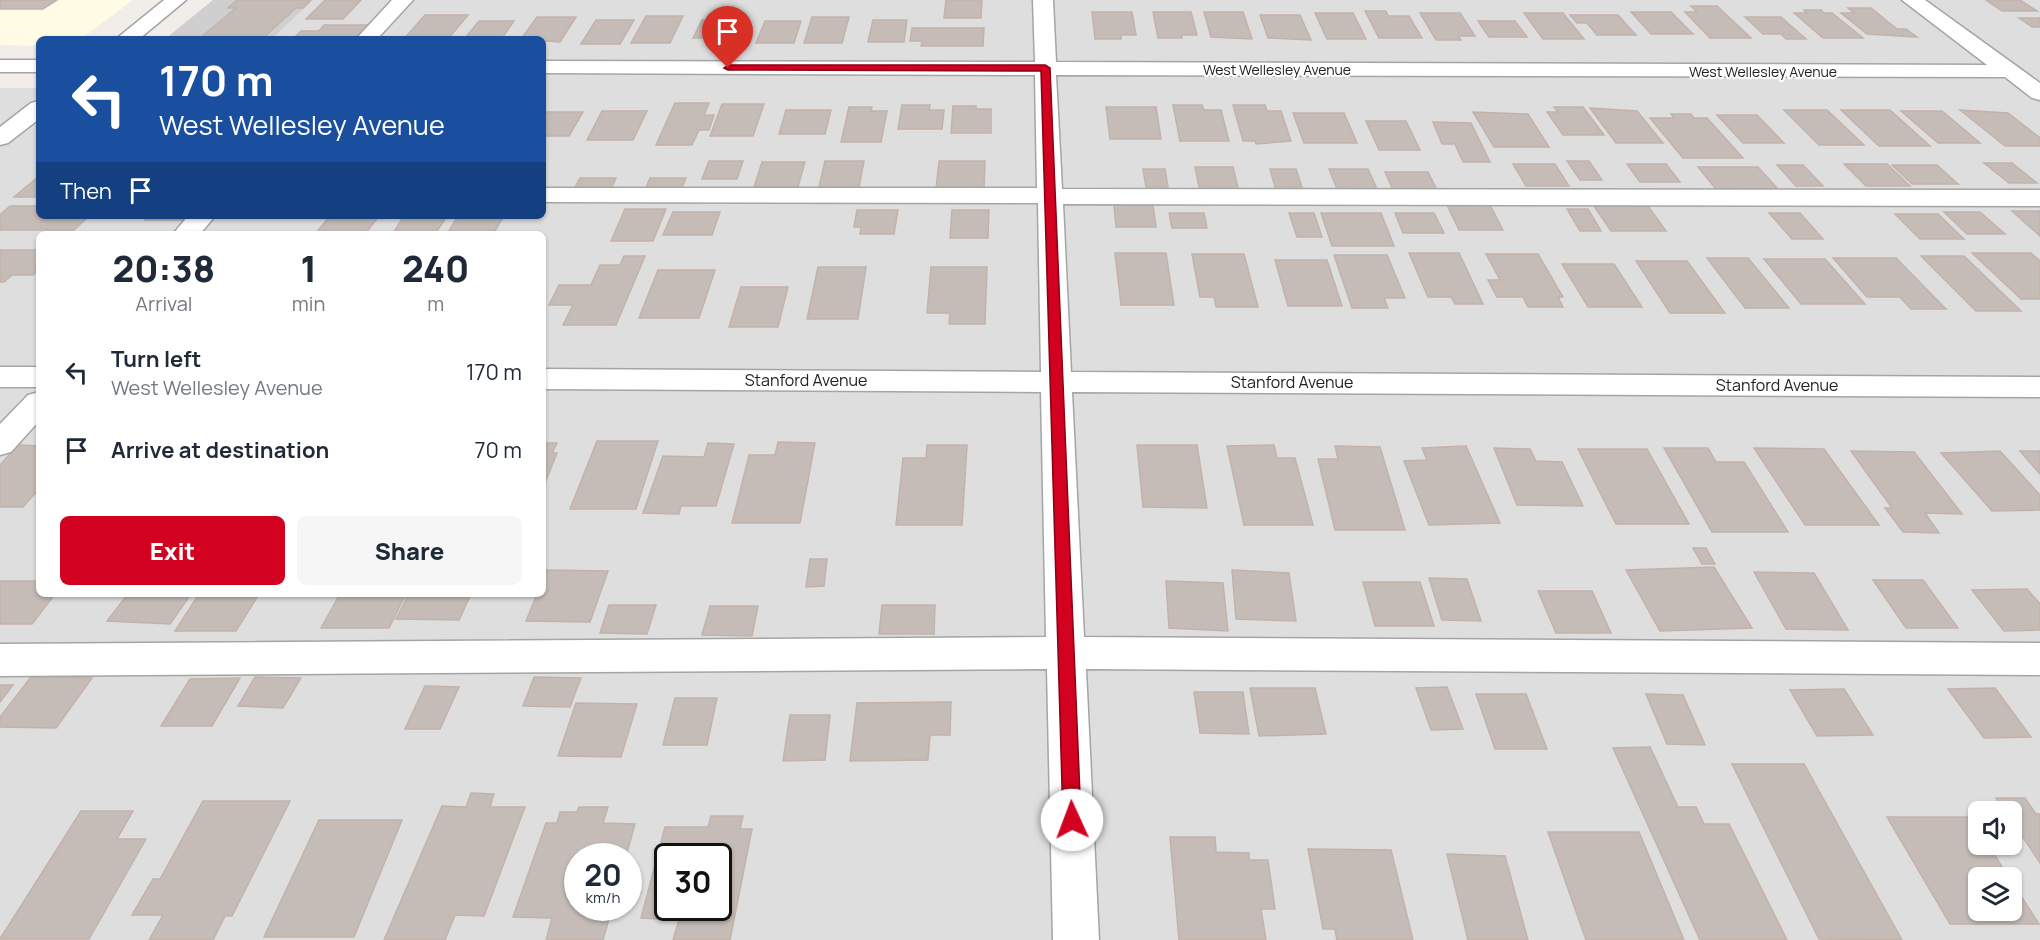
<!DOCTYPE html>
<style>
:root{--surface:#fff;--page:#f6f6f7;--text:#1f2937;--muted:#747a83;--accent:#d2011f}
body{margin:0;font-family:Manrope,sans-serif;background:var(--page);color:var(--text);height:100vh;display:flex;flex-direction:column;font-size:22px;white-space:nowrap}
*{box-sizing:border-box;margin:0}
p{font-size:20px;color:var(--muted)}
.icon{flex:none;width:33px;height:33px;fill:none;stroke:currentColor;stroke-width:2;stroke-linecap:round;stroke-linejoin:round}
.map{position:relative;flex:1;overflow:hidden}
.side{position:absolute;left:36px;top:231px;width:510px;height:366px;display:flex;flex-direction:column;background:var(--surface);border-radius:9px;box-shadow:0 2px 4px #0004}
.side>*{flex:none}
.banner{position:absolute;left:36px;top:36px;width:510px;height:183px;border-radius:9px;box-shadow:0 2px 4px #0004;background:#1a4fa0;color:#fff;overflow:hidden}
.buttons{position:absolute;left:1968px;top:801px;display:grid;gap:12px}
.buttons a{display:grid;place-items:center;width:54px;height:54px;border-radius:9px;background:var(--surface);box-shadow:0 2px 4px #0004;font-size:30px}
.speed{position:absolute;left:564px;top:843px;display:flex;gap:12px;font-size:30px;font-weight:700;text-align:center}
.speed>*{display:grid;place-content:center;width:78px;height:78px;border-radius:50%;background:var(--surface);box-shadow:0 2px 4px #0004;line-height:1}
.speed small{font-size:15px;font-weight:400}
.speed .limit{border:3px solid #111;border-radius:9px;background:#fff;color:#111}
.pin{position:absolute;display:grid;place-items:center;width:51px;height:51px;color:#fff;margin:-62px -26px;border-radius:50% 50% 50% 0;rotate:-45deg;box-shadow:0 0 6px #0007}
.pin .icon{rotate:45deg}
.me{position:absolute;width:66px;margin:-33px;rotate:358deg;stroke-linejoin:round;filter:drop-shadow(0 0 4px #0008)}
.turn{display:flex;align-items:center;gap:21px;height:126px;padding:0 24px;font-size:27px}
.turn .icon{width:78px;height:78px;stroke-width:2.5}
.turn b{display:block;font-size:42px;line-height:51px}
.then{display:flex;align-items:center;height:57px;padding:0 24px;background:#0003;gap:12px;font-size:22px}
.eta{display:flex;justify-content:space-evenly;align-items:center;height:102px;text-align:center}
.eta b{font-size:36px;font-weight:800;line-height:42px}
.cta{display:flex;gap:12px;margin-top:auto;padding:12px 24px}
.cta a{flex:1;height:69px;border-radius:9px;background:var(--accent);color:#fff;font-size:24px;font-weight:800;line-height:69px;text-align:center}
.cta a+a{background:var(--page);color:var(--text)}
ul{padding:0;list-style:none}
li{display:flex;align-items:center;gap:18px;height:78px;padding:0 24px}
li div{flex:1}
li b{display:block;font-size:22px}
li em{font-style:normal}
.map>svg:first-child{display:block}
.residential{fill:#dfdede;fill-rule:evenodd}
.education{fill:#fffbe4}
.religious{fill:#cfcfcf}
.building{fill:#c6bcb7;stroke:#c3b2aa;stroke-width:1.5;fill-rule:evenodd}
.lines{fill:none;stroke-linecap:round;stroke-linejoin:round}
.minor-casing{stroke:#a5a5a5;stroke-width:3}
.minor{fill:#fff;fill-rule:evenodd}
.route{fill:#d2011f;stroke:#880114;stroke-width:1.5}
.labels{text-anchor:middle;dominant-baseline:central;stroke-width:4.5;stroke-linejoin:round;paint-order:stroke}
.far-street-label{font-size:14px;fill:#212121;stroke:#fff}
.street-label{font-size:16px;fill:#212121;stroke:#fff}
</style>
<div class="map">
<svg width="2040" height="940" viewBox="0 0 2040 940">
<rect width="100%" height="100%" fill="#f1ede8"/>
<path class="residential" d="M313 0H2040V940H0V88H39V216H543V39H272ZM39 234H543V594H39ZM1978 812H2012V844H1978ZM578 856H628V908H578ZM668 856H718V908H668ZM1978 878H2012V910H1978Z"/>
<polygon class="education" points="0,0 133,0 81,39 39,39 39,46 0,45"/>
<polygon class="religious" points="213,0 313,0 272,39 165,39"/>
<g class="building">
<polygon points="0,0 57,0 43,9 0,9"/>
<polygon points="237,0 311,0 303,8 296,8 262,39 199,39 236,8 228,8"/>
<polygon points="325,0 361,0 343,19 306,19"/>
<polygon points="946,0 982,0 981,18 944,18"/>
<polygon points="1986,0 2020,0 2037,11 2002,11"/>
<polygon points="1691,6 1717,6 1751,38 1710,38 1685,12 1697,12"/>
<polygon points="1848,8 1871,8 1897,29 1906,29 1917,37 1867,34 1841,13 1854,13"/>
<polygon points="1804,10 1821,10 1824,13 1832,13 1863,38 1823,38 1794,13 1807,13"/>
<polygon points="1365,11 1386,11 1388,16 1409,16 1422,38 1379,38"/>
<polygon points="1092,12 1132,12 1136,35 1121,35 1121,39 1095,39"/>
<polygon points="1153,12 1191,12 1197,35 1181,35 1182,38 1158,38"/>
<polygon points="1204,12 1243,12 1252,39 1211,37"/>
<polygon points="1631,12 1671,12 1693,34 1651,34"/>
<polygon points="1315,13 1353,13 1366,39 1327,39"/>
<polygon points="1420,13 1460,13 1475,36 1458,36 1461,40 1436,40"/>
<polygon points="1524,13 1563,13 1584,39 1543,39"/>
<polygon points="425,15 468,15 448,39 404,39"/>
<polygon points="1260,15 1300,15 1311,40 1268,38"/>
<polygon points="1570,15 1618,15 1636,35 1597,35 1587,23 1577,23"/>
<polygon points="646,16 683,16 670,43 631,43"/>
<polygon points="537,17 576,17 560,42 521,39"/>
<polygon points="812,17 849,17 842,43 804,43"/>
<polygon points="1745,17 1781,17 1806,39 1786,39 1781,34 1763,34"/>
<polygon points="2019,18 2040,18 2040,27 2032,27"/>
<polygon points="596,20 634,20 620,44 581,44"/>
<polygon points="702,20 744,20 737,38 693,38"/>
<polygon points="873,20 907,20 904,42 868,42"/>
<polygon points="479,21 514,21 502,38 465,38"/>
<polygon points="765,21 801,21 794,43 756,43"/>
<polygon points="1478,21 1515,21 1527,37 1489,37"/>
<polygon points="324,25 376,25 363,39 293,39 301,31 319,31"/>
<polygon points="912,28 984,28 983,46 921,46 922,41 910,41"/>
<polygon points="675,103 709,103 704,115 714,115 709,130 699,130 692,145 656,145"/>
<polygon points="722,104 764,104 753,136 710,136"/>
<polygon points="902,105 930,105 929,110 944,110 942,129 898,129"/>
<polygon points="1173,105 1202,105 1204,110 1221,110 1229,141 1180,141"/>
<polygon points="1233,105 1265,105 1267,111 1281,111 1291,141 1256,144 1255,141 1243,141"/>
<polygon points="953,106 976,106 976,109 991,109 991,133 951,133"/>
<polygon points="849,107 872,107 871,111 887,111 881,142 841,142"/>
<polygon points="1106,107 1156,107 1161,139 1110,139"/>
<polygon points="1554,107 1583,107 1604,135 1563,135 1547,112 1558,112"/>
<polygon points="1590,108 1637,111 1663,143 1616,143"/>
<polygon points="786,110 831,110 825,134 779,134"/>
<polygon points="1784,110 1827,110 1864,145 1819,145"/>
<polygon points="1841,110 1890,110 1930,146 1879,146"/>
<polygon points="1960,110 2008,113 2040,138 2040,146 2005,146"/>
<polygon points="602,111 647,111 633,140 587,140"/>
<polygon points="1901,111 1942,111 1980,143 1938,143"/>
<polygon points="543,112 583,112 569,136 543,136"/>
<polygon points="1473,112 1528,114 1549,147 1494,147"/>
<polygon points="1293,113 1344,113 1357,143 1304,143"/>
<polygon points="1671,114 1691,114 1694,118 1707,118 1743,158 1683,158 1650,118 1674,118"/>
<polygon points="1717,115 1757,115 1784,143 1743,143"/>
<polygon points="1366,121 1406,121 1420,150 1379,150"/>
<polygon points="1433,122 1471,123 1490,162 1463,162 1455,144 1442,144"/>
<polygon points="709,161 743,161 737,179 702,179"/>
<polygon points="825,161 864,161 859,187 819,187"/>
<polygon points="939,161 985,161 984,189 936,189"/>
<polygon points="1567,161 1589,161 1602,180 1580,180"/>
<polygon points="762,162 805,162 798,187 754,187"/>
<polygon points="1984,163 2012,163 2037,183 2009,183"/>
<polygon points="1513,164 1555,164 1569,186 1526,186"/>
<polygon points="1627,164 1666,164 1680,182 1640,182"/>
<polygon points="1844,164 1887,164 1910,186 1866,186"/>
<polygon points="1777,165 1803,165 1823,186 1796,186"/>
<polygon points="1892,165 1937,165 1958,184 1912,184"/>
<polygon points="1195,167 1233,167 1238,187 1199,187"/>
<polygon points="1698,167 1758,167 1778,189 1716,189"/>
<polygon points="1143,169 1165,169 1168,187 1146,187"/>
<polygon points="1270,169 1296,169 1302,187 1275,187"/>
<polygon points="1329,169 1368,169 1377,189 1337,189"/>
<polygon points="1385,172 1428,172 1438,192 1394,192"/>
<polygon points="39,176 39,197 14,197"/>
<polygon points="580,178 616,178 610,191 573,191"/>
<polygon points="650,178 686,178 681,190 645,190"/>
<polygon points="1114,205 1153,205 1156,227 1116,227"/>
<polygon points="1447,205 1490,205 1503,230 1459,230"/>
<polygon points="10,206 39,206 39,216 89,216 74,230 0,230 0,215"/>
<polygon points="1594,206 1648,206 1666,231 1611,231"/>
<polygon points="625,209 666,209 653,241 611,241"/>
<polygon points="1567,209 1588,209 1601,231 1580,231"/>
<polygon points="857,210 898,210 894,234 860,234 861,227 854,227"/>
<polygon points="952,210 989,210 988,238 950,238"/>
<polygon points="2012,211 2040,211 2040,236"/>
<polygon points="673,212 720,212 712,235 663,235"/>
<polygon points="1944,212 1980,212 2005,234 1967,234"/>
<polygon points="1169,213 1204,213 1207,228 1172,228"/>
<polygon points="1289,213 1314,213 1322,237 1297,237"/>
<polygon points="1321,213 1381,213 1394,246 1332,246"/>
<polygon points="1395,213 1434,213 1444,233 1403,233"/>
<polygon points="1769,213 1800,213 1823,239 1792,239"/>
<polygon points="1895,214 1938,214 1964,239 1920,239"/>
<polygon points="149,216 192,216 188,220 145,220"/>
<polygon points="330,216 379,216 365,234 315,234"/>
<polygon points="404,216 447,216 436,233 393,233"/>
<polygon points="458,216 504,216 493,234 447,234"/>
<polygon points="0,250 39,250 39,269 33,275 12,275 4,282 0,282"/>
<polygon points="1115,253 1166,253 1174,305 1121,305"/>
<polygon points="1409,253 1459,253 1483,304 1455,304 1451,297 1428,297"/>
<polygon points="1972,253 2031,253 2040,261 2040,299 2021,299"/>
<polygon points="1192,254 1244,254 1258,307 1216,307 1214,297 1200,297"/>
<polygon points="1486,254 1538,254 1563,297 1558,297 1563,307 1528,307 1523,297 1497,297 1488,280 1500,280"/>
<polygon points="1334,255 1387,255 1405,298 1384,298 1388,308 1352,308"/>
<polygon points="624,256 645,256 616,325 563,325 573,305 549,305 559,285 591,285 600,265 620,265"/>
<polygon points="1921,256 1964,256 2021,311 1976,311"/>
<polygon points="1707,258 1748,258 1789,308 1745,308"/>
<polygon points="1833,258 1896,258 1946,309 1911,309 1900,297 1867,297"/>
<polygon points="1764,259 1825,259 1865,304 1801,304"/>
<polygon points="1275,260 1327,260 1342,306 1288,306"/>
<polygon points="1636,261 1687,261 1725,313 1670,313"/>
<polygon points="1562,264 1614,264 1642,307 1588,307"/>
<polygon points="818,267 866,267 858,319 807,319"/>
<polygon points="931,267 987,267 985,324 949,324 950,313 927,313"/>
<polygon points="658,270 715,270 699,318 639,318"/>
<polygon points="741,287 788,287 778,327 729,327"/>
<polygon points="597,441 658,441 636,509 570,509"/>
<polygon points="778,442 815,443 800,523 732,523 749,455 775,455"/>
<polygon points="543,443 557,443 552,453 557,453 543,488"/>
<polygon points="708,443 734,444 716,506 681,506 679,514 643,513 663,456 704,457"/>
<polygon points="18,445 39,446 39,489 23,507 0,507 0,465"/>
<polygon points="927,445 967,445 962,525 896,525 903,458 926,458"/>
<polygon points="1137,445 1197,445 1207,508 1143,507"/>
<polygon points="1274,445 1277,458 1295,458 1313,525 1244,525 1227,446"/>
<polygon points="1335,446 1380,447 1405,530 1335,530 1318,459 1338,459"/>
<polygon points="1466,446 1500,523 1429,525 1404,461 1427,460 1422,448"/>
<polygon points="1494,448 1530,449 1536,461 1562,462 1583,506 1517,505"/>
<polygon points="1664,448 1708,448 1716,462 1744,462 1788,532 1712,532"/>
<polygon points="1754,448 1824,449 1879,525 1805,525"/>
<polygon points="1578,449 1647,449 1689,524 1616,524"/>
<polygon points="1851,451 1914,452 1962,514 1925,513 1939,533 1903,532 1885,508 1892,508"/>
<polygon points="2000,451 2040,495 2040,510 1992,511 1941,453"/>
<polygon points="2020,451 2040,451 2040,474"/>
<polygon points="1693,548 1706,548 1715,564 1702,564"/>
<polygon points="810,559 827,559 824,586 806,587"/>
<polygon points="1714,567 1752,628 1660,631 1626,570"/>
<polygon points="547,570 608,571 590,622 526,621 537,594 543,594 543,579"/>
<polygon points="1232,570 1289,573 1296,621 1236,619"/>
<polygon points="1754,572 1814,573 1848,630 1786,629"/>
<polygon points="1429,578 1467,579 1481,621 1442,620"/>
<polygon points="1873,580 1923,580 1958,628 1906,628"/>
<polygon points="0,581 39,581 39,594 55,594 32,624 0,624"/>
<polygon points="1166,581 1223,583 1228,631 1169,628"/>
<polygon points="1363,582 1420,582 1434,626 1375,626"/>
<polygon points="2027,589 2040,604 2040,630 2004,631 1972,590"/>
<polygon points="1538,591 1592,591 1611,633 1556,633"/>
<polygon points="128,594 191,594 170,624 107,621"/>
<polygon points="199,594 259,594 236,631 175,631"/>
<polygon points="340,594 406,594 389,628 321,628"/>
<polygon points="409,594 471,594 459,620 396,619"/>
<polygon points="609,605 656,605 647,634 600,633"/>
<polygon points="882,605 935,605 934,634 879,634"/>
<polygon points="710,606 758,606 752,636 702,635"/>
<polygon points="31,677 92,678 56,728 0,727 0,717"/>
<polygon points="255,677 301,678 283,708 238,706"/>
<polygon points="534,677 581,678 570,707 523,706"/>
<polygon points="240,678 212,726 161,726 190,679"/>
<polygon points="0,685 13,685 0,702"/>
<polygon points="425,686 459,687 440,729 405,729"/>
<polygon points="1447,687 1463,729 1431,730 1416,688"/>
<polygon points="1250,688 1315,688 1326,734 1259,736"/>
<polygon points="1995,688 2031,737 1984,738 1948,689"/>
<polygon points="1844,689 1873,735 1817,736 1790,690"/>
<polygon points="1194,692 1243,692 1249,734 1200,733"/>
<polygon points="1476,694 1526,694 1547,749 1495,749"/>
<polygon points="1646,694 1683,695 1705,745 1667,744"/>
<polygon points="675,698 717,698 707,745 663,745"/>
<polygon points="951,702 950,735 930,735 928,760 850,761 857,703"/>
<polygon points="576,703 637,704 621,757 558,756"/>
<polygon points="790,715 830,715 825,760 783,761"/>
<polygon points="1650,747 1678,807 1696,807 1704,824 1729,824 1787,940 1700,940 1613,748"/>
<polygon points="1732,764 1804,764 1902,940 1819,939"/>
<polygon points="471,793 494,794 490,807 525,807 484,916 455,915 445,940 384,940 442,806 466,807"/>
<polygon points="1996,798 2025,798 2036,814 2040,814 2040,863 2012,821 2012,812 2005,812"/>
<polygon points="203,801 290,801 232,916 225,916 213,940 149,940 163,915 132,915 153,879 160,879"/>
<polygon points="579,807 608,807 603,823 635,824 626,856 578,856 578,908 612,908 603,940 546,940 552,918 513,917 546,823 557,823 560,812 577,812"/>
<polygon points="81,811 133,811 117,839 146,839 89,939 0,939"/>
<path d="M711 816H743L740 829H752L730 940H673L679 920 641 918 665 827H708ZM668 856H718V908H668Z"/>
<polygon points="1887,817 1970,817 1978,830 1978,844 1988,844 2009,878 1978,878 1978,910 2012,910 2012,882 2039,924 1950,924"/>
<polygon points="319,820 402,820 354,937 264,937"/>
<polygon points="1548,832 1639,832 1684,940 1586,940"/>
<polygon points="1170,837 1215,837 1216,852 1249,853 1249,860 1268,860 1275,909 1261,909 1266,940 1179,940"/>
<polygon points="1308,849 1391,850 1413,940 1337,940 1335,929 1323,929"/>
<polygon points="1447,854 1505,856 1528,940 1468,940"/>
</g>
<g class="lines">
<g class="minor-casing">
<g id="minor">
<polygon points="164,0 186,0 139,39 116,39"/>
<polygon points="392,0 413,0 377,39 356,39"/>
<polygon points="1033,0 1053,0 1056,62 1987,65 1902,0 1925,0 2040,83 2040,100 2032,98 2005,77 1056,75 1062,189 2040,190 2040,206 1063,204 1071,372 2040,377 2040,397 1072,392 1084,637 2040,643 2040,675 1086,669 1099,940 1053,940 1047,669 0,676 0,644 1046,637 1041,392 543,389 543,369 1041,372 1038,203 543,202 543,188 1037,188 1035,75 543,73 543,61 1035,62"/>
<rect x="0" y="60" width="39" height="12"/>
<polygon points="39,101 39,119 8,143 0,145 0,127 31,103"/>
<polygon points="188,216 215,216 200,234 173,234"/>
<rect x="0" y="367" width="39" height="20"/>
<polygon points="39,392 39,421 11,452 0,455 0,424 28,395"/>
</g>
</g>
<use href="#minor" class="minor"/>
</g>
<polygon class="route" points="1045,65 1050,68 1081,820 1079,826 1072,829 1066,826 1063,820 1041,71 728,70 724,68 728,65"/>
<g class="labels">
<g class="far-street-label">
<text x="1277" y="69">West Wellesley Avenue</text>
<text x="1763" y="71">West Wellesley Avenue</text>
</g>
<g class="street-label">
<text x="806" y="380">Stanford Avenue</text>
<text x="1292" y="382">Stanford Avenue</text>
<text x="1777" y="385">Stanford Avenue</text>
</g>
</g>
</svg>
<div class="buttons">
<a><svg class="icon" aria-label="sound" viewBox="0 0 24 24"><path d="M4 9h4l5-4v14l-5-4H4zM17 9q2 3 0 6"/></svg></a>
<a><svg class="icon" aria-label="layers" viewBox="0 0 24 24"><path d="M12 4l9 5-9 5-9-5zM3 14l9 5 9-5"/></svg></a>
</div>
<div class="speed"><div>20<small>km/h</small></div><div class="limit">30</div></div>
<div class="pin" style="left:728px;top:68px;background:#d93025"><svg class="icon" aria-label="arrive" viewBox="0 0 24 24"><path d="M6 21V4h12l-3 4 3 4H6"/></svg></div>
<svg class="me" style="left:1072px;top:820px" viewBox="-20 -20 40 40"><circle r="19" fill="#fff"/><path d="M0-13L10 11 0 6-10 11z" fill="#d2011f"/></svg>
<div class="banner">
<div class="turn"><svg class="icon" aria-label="left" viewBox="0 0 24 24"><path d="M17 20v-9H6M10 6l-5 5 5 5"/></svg><div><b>170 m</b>West Wellesley Avenue</div></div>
<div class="then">Then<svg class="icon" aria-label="arrive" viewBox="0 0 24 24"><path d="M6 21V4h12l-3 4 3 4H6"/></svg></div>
</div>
<section class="side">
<div class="eta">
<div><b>20:38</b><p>Arrival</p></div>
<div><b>1</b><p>min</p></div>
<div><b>240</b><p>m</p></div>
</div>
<ul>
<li><svg class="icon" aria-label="left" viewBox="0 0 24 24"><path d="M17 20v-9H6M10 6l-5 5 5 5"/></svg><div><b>Turn left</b><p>West Wellesley Avenue</p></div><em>170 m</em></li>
<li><svg class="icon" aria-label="arrive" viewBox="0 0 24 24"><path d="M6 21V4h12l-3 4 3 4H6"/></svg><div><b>Arrive at destination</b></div><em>70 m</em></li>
</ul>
<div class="cta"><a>Exit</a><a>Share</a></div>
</section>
</div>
